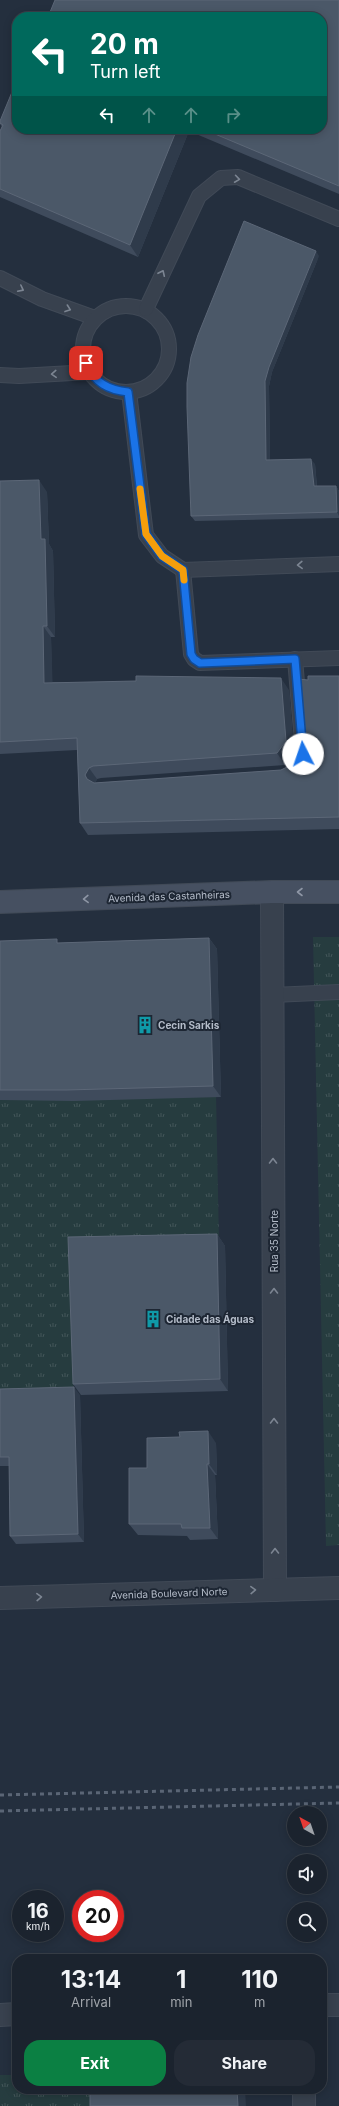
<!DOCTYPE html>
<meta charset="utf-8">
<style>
:root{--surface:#1b232e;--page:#242b36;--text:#f1f3f6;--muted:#a0a4aa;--line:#39404a;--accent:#0b8043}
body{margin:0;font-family:Inter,sans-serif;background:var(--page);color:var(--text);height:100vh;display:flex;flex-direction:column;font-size:15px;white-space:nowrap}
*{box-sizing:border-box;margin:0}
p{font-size:13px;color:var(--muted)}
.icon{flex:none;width:22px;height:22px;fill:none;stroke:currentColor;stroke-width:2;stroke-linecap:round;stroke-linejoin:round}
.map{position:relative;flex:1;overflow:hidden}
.drawer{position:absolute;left:12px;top:1954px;width:315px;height:140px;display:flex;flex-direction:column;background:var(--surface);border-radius:16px;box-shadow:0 2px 10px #0003,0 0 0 1px var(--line)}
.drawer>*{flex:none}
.banner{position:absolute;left:12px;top:12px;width:315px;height:122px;border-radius:16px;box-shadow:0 2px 10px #0003,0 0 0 1px var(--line);background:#00695c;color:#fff;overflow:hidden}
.needle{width:26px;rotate:320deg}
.tools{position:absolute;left:287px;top:1806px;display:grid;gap:8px}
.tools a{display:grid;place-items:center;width:40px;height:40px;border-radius:50%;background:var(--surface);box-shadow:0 2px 10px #0003,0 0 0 1px var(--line);font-size:20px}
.speed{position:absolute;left:12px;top:1890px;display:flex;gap:8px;font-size:20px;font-weight:700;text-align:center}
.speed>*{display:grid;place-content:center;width:52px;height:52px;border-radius:50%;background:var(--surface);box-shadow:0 2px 10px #0003,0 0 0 1px var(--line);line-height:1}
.speed small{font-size:10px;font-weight:400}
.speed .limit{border:6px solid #d22;background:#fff;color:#111}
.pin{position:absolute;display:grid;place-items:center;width:34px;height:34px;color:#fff;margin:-17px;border-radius:8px;box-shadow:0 2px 6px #0006}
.me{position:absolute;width:44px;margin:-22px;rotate:356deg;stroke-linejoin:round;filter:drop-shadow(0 0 3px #0008)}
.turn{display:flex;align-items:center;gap:14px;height:84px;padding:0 12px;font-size:18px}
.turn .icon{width:52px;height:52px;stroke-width:2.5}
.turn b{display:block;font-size:28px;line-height:34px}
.lanes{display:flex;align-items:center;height:38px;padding:0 12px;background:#0003;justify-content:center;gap:20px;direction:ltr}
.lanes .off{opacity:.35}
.eta{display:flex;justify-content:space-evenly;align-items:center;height:68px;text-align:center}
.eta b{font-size:24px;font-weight:700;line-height:28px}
.button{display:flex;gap:8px;margin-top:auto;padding:8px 12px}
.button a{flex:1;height:46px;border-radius:16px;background:var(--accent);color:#fff;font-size:16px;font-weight:700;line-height:46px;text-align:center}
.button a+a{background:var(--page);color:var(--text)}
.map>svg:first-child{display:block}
.grass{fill:url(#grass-tufts)}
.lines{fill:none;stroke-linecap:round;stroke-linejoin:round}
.service-casing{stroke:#414a57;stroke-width:16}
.minor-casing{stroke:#414a57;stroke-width:24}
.tertiary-casing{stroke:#414a57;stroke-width:24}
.secondary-casing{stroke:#414a57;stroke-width:24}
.service{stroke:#38414e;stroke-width:14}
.minor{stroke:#38414e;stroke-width:22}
.tertiary{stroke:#38414e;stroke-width:22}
.secondary{stroke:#465061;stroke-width:22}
.rail{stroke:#5a6575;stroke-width:3;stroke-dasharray:4 4;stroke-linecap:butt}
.wall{fill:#3f4b5c}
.shaded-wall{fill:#2f3b4b}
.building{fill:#4b5868;stroke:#5c6777}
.oneway{stroke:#7c8592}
.oneway2{stroke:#8e96a5}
.route-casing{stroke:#114b97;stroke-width:10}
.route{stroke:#1a73e8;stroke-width:7}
.slow{stroke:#f59e0b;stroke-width:7}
.labels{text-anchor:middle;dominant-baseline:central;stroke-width:4;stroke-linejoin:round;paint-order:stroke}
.street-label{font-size:10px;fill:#b4bcc9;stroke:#1d2633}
.poi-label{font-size:10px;font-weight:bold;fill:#b4bcc9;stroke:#1d2633;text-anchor:start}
</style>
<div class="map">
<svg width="339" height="2106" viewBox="0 0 339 2106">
<defs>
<pattern id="grass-tufts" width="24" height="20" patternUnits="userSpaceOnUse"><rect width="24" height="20" fill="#263c3f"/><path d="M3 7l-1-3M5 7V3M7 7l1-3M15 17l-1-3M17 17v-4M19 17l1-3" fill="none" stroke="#435659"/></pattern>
</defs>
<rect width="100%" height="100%" fill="#242f3e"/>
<g class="grass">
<polygon points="313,937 339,937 339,1545 326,1546"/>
<polygon points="0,952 216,1095 219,1242 70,1247 74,1410 0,1400"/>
<polygon points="0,2075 17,2075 17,2089 99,2089 99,2106 0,2106"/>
</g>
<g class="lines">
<g class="service-casing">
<g id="service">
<polyline points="0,278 42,299 95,318"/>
<circle cx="126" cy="349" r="43"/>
<polyline points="146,309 199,196 221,178 238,177 339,219"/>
<polyline points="0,375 19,376 90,372"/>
<polyline points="129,392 146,535 162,556 183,570 339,564"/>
<polyline points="183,570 191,654 194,659 200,663 339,658"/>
<polyline points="295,659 303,754 298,764"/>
<polyline points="273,995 339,992"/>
</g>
</g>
<g class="minor-casing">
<g id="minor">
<polyline points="272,892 275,1590"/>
<polyline points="304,2089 304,2106"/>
</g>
</g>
<g class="tertiary-casing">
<g id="tertiary">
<polyline points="0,1598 339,1588"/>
<polyline points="322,2005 339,2005"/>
<polyline points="0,2015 17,2014"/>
</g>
</g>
<g class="secondary-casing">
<polyline id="secondary" points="0,902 272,892 339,892"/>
</g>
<use href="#service" class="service"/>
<use href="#minor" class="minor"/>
<use href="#tertiary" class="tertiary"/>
<use href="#secondary" class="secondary"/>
<g class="rail">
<polyline points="0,1795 339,1787"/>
<polyline points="0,1811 339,1803"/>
</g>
</g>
<g class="wall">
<polygon points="339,0 339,194 189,131 138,257 0,197 0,131 2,127 0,124 0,121 17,129 322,129"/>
<polygon points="319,256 272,372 269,386 270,460 315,464 317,486 336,486 339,491 339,518 195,521 191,516"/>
<polygon points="0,481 47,492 49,544 53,551 55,637 51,637 52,682 289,690 294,753 285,765 101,778 97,779 95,783 281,770 287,767 298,755 303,742 308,680 339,676 339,829 88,835 80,823 77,750 0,754"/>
<polygon points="209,938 217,949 221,1097 74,1101 0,1100 0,941 60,943"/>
<polygon points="217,1234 225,1246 228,1391 81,1395 73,1384"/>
<polygon points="0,1389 80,1395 84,1542 16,1544 10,1536 9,1466 0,1466"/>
<polygon points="216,1443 217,1475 215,1475 218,1539 190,1540 187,1536 138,1535 129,1524 147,1468"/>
</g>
<g class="shaded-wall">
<polygon points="177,129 187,129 189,131 138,257 130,245"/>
<polygon points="316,251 319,256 272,372 269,386 270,465 266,460 265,381 269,367"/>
<polygon points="311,459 315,464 317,491 314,486"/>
<polygon points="39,480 47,492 49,544 53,551 55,637 47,626 41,539"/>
<polygon points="336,486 339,491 339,516 337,512"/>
<polygon points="43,626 51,637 53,694 44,683"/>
<polygon points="281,678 289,690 294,753 285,765 277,753"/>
<polygon points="89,768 97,779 94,786 87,779 85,775"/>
<polygon points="209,938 217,949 221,1097 213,1086"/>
<polygon points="217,1234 225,1246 228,1391 220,1379"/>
<polygon points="74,1387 80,1395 84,1542 78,1534"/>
<polygon points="208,1431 216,1443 217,1475 209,1464"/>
<polygon points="207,1464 215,1475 218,1539 210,1528"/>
<polygon points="237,2089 245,2089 246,2106 238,2106"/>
</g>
<g class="building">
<polygon points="55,0 339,0 339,186 203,129 322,129 322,17 48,17"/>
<polygon points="17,80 17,129 177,129 130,245 0,189 0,131 3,125 0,123 0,121"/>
<polygon points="244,221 316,251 269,367 265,381 266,460 311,459 314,486 336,486 337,512 191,516 187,407 187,383 191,357 198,335"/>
<polygon points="39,480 41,539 45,539 47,626 43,626 44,683 136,681 136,676 281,678 286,741 277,753 93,766 89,768 85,775 87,779 94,783 281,770 287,767 298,755 303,742 298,679 308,680 308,676 339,676 339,817 80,823 77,738 0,742 0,481"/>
<polygon points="209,938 213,1086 66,1090 0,1090 0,941 57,939 57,943"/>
<polygon points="217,1234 220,1379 73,1384 68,1237"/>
<polygon points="74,1387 78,1534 10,1536 9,1457 0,1457 0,1389"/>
<polygon points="208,1431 209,1464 207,1464 210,1528 182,1528 181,1524 129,1524 129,1468 147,1468 147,1438 180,1437 179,1432"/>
<polygon points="90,2089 237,2089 238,2106 90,2106"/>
</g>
<defs><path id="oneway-chevron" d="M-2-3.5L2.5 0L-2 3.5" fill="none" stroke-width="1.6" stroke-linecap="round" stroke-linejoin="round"/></defs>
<g class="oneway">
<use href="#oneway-chevron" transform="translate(237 179) rotate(8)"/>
<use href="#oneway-chevron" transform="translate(162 273) rotate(-65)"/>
<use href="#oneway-chevron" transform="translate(21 289) rotate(27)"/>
<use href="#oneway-chevron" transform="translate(68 309) rotate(20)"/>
<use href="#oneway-chevron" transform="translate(54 374) rotate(177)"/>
<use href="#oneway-chevron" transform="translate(300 565) rotate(178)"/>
<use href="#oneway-chevron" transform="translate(273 1161) rotate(-90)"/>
<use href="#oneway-chevron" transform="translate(274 1291) rotate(-90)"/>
<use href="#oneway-chevron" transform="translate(274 1421) rotate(-90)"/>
<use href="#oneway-chevron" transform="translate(275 1551) rotate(-90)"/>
<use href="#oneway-chevron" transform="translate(253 1590) rotate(-2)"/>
<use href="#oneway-chevron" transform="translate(39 1597) rotate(-2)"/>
</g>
<g class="oneway2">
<use href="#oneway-chevron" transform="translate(300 892) rotate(180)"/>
<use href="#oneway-chevron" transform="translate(86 899) rotate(178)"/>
</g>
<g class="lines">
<g class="route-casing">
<path id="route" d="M86 363C94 383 109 390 128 392L146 534 162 556 183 570 191 654 194 659 200 663 295 659 303 754"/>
</g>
<use href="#route" class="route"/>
<polyline class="slow" points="140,489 146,534 162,556 183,570 184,580"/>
</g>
<defs>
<g id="building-bare" transform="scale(1.38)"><path d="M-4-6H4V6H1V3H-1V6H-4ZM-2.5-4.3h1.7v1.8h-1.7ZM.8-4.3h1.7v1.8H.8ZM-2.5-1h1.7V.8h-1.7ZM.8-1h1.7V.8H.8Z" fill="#0f9aa8" stroke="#1d2633" stroke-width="2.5" paint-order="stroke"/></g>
</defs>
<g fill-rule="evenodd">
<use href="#building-bare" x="145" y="1025"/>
<use href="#building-bare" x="153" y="1319"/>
</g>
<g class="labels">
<g class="street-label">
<text transform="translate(169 896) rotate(-2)">Avenida das Castanheiras</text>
<text transform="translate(274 1241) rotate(-90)">Rua 35 Norte</text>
<text transform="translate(169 1593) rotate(-2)">Avenida Boulevard Norte</text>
</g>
<g class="poi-label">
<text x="158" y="1025">Cecin Sarkis</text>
<text x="166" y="1319">Cidade das Águas</text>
</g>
</g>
</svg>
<div class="tools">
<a><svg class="needle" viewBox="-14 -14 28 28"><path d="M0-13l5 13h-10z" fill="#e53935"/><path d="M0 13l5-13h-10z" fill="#a0a4aa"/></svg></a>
<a><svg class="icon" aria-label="sound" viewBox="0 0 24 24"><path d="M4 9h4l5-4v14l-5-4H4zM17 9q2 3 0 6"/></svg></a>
<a><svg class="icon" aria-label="search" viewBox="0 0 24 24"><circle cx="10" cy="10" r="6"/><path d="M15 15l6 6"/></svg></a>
</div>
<div class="speed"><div>16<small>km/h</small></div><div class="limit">20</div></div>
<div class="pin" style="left:86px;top:363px;background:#d93025"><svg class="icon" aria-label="arrive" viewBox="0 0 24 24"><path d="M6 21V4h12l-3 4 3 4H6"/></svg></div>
<svg class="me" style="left:303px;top:754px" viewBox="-20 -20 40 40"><circle r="19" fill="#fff"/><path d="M0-13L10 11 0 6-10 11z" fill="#1a73e8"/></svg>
<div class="banner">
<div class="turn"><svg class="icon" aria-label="left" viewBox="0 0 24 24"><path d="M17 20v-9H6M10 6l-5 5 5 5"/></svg><div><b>20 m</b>Turn left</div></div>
<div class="lanes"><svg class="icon" aria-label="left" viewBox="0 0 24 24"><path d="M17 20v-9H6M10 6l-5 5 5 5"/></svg><svg class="icon off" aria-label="ahead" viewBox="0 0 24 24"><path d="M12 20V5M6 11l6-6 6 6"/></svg><svg class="icon off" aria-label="ahead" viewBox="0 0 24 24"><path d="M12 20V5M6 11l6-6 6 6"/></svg><svg class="icon off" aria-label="right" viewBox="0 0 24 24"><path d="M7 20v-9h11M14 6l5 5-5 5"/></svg></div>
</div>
<section class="drawer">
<div class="eta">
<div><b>13:14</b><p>Arrival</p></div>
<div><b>1</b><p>min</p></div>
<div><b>110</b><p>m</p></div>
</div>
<div class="button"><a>Exit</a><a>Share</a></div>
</section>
</div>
